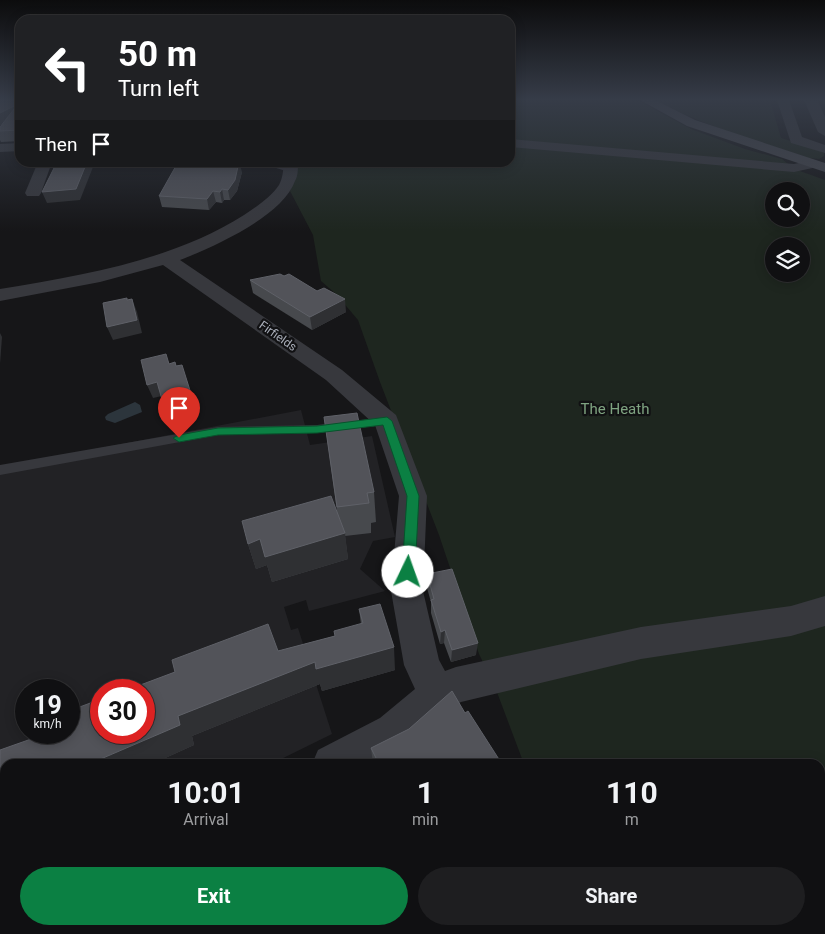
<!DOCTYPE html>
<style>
:root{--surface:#101012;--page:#1e1e20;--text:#f1f3f6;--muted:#9c9d9f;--line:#303032;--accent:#0b8043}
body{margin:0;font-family:Roboto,sans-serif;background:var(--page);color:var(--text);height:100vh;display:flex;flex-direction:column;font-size:19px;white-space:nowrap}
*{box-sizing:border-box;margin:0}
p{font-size:16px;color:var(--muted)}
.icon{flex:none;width:28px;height:28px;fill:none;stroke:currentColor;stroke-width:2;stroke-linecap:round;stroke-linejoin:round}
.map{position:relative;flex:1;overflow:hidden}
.drawer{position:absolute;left:0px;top:759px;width:825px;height:176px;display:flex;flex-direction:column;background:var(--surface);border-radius:15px 15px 0 0;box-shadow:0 2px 12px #0003,0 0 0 1px var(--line)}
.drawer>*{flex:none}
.hud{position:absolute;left:15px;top:15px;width:500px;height:152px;border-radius:15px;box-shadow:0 2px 12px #0003,0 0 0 1px var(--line);background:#202124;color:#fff;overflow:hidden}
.fabs{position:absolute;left:765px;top:182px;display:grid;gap:10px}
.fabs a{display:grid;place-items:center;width:45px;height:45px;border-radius:50%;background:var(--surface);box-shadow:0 2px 12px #0003,0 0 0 1px var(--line);font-size:25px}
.speed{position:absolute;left:15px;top:679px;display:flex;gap:10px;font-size:25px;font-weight:700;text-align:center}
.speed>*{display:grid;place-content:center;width:65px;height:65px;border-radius:50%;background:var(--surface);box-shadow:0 2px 12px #0003,0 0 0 1px var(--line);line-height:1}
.speed small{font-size:12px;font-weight:400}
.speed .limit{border:8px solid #d22;background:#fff;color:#111}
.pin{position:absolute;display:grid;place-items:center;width:42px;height:42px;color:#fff;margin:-51px -21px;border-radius:50% 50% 50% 0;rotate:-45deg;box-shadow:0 0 5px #0007}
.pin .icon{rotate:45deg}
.me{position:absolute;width:55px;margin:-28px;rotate:3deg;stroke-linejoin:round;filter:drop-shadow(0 0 4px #0008)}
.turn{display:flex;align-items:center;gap:18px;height:105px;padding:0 20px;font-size:22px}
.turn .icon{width:65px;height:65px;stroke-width:2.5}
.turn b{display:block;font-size:35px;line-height:42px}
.then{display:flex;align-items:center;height:48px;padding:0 20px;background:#0003;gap:10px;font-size:19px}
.eta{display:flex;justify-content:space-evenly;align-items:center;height:85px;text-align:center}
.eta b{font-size:30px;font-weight:700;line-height:35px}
.cta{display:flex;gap:10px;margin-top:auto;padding:10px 20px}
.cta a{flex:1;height:58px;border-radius:30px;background:var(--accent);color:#fff;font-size:20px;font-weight:700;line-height:58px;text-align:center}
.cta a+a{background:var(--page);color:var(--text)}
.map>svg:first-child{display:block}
.built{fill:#222225;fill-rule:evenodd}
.green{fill:#1e261f;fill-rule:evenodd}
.water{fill:#2c353c}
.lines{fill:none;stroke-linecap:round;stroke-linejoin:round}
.service{fill:#37383d;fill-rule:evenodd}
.minor{fill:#37383d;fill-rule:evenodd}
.secondary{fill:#45474d;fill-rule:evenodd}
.wall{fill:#47494d}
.shaded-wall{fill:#2f3033}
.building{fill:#525359;stroke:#5f6168}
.route{fill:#0b8043;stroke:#07532c}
.labels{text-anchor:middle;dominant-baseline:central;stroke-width:4.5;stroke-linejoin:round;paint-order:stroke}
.far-street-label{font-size:12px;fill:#a8adb8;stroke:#111113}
.park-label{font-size:15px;fill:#7fa381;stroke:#111113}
</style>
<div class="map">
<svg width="825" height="934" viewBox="0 0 825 934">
<rect width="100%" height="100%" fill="#161618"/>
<path class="built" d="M301 410 310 445 372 436 395 537 373 541 360 569 385 591 309 611 306 600 284 607 291 630 298 628 332 734 271 764H5V893L0 895V467ZM26 690H69V732H26ZM101 690H144V732H101Z"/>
<g class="green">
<polygon points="510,100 637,100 691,129 745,149 782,159 788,164 510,142"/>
<path d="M655 100H770L781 138 824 151V156L819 159 809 158C755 140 706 127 655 100Z"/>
<path d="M510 146 800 171 825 180V934H586L585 930H820V764H524L495 687 479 654 439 535 380 382 358 320 336 294 321 281 313 235 290 191 297 163 510 162ZM774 191H801V219H774ZM774 246H801V274H774Z"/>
<polygon points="57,930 224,930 224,934 50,934"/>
</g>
<polygon class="water" points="135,402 140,405 142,412 115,423 106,420 105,417 108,414"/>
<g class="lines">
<g class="service">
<polygon points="257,162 276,162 293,170 289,172"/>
<polygon points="387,417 392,418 393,421 392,424 317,433 218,435 0,475 0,465 218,427 317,425"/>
<rect x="212" y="930" width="24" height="4"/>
</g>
<g class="minor">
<polygon points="777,100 789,100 802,137 825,145 825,153 791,143"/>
<polygon points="804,100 818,101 825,117 825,136 818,132"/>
<polygon points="510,139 794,164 812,160 817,161 819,164 817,167 794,172 510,147"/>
<polygon points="20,143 20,151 0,152 0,144"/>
<polygon points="38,162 52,162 41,193 39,196 27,196 25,193"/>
<path d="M284 162H298C298 169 298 176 295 181 282 217 213 247 180 260L342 370 396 415 427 496 423 591 439 660 445 671 456 667 641 627 791 606 825 596V626L791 636 641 659 461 702 451 707 408 746 374 764H312L318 750 380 718 415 689 404 665 391 591 399 496 375 425 326 380 163 265 100 282 0 301V289C84 275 171 261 244 215 256 207 271 197 279 185 283 178 283 170 284 162Z"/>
<polygon points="5,909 5,930 36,930 34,934 0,934 0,911"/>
</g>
<polygon class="secondary" points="640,100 655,100 695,120 825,163 825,172 687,126"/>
</g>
<g class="wall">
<polygon points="0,100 20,100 20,141 1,142 0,140 0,127 3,123 0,125"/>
<polygon points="242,172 237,191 230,200 224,200 222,203 216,202 209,210 162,207 159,196"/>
<polygon points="250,280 346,312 312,330 253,293"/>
<polygon points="324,417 374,492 376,522 371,523 371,533 345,536 348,559 272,582 267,565 256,569 248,544 337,511"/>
<polygon points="427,574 476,655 451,662 444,643 440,644 431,613 431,602 427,588"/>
<polygon points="359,609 395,670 322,691 320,684 192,736 194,745 152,764 5,764 278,651 335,636 361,624"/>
<polygon points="465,713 502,764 373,764 371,748"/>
</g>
<g class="shaded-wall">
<polygon points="18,104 20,114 0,125 0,113"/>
<polygon points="87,162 95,162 80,200 47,203 42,192"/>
<polygon points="239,162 242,172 237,191 230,200 228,190"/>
<polygon points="222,189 224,200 222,203 220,192"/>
<polygon points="213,191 216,202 209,210 207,199"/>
<polygon points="132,299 137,312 142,333 113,340 107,327"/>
<polygon points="345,299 346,312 312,330 310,317"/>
<polygon points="0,333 2,337 0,364"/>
<polygon points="182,365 197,414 175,420 173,415 168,417 163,403"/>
<polygon points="157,382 162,396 153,398 147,385"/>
<polygon points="345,533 348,559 272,582 267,565 256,569 248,544 260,539"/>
<polygon points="445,630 444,643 440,644 441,632"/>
<polygon points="478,643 476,655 451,662 452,650"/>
<polygon points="394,647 395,670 322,691 320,684 192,736 194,745 152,764 89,764 178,716 315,662"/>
<polygon points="5,812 5,839 0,841 0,814"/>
</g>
<g class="building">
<polygon points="0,100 20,100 20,130 0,131 0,127 18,104 0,113"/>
<polygon points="57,162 87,162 76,189 42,192"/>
<polygon points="213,162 239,162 235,180 228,190 222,189 220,192 213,191 207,199 159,196 177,164"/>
<polygon points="280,274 284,276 289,274 317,291 324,288 345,299 310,317 250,280"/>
<polygon points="127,298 127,300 132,299 137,320 107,327 103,303"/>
<polygon points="166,354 169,364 175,362 176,366 182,365 193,400 170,406 169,402 163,403 157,382 147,385 141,360"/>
<polygon points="357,413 374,492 367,493 369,503 337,507 324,417"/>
<polygon points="331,496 345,533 265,557 260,539 248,544 242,521"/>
<polygon points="452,569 478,643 452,650 445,630 441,632 431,600 434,599 427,574"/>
<polygon points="380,604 394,647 316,669 315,662 178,716 180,725 89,764 5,764 5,812 0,814 0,750 34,738 33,732 69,732 69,711 101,699 101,732 144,732 144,690 127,690 175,672 172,660 268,624 278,651 335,636 334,631 363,623 359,609"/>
<polygon points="452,691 465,713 468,711 502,764 379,764 371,748 409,729"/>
<polygon points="439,930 547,930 548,934 427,934"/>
</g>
<linearGradient id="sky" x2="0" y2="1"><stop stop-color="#0c0c0d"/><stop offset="0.43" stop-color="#363c48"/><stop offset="1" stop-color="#363c48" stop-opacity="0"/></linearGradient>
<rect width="825" height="231" fill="url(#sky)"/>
<polygon class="route" points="387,417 392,421 419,496 415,572 413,576 408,578 404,576 402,572 407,496 383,425 317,433 218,435 179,442 173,438 179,435 218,428 317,426"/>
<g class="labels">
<g class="far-street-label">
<text transform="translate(278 336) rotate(35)">Firfields</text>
</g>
<g class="park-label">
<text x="615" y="409">The Heath</text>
</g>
</g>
</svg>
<div class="fabs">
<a><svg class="icon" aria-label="search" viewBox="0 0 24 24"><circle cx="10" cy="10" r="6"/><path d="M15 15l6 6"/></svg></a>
<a><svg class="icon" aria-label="layers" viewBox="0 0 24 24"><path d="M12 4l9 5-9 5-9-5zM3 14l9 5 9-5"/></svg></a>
</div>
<div class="speed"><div>19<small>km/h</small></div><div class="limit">30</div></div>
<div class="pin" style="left:179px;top:438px;background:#d93025"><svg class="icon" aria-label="arrive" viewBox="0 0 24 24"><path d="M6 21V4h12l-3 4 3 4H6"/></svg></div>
<svg class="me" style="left:408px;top:572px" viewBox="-20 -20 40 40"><circle r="19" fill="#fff"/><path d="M0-13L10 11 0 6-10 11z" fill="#0b8043"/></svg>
<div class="hud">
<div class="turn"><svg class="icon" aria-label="left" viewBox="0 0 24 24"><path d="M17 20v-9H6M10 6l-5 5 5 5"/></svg><div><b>50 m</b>Turn left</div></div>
<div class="then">Then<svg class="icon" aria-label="arrive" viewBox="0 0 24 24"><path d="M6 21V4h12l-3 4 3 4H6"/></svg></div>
</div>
<section class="drawer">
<div class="eta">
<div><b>10:01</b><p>Arrival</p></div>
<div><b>1</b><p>min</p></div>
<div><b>110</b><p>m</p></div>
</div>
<div class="cta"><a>Exit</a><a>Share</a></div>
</section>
</div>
